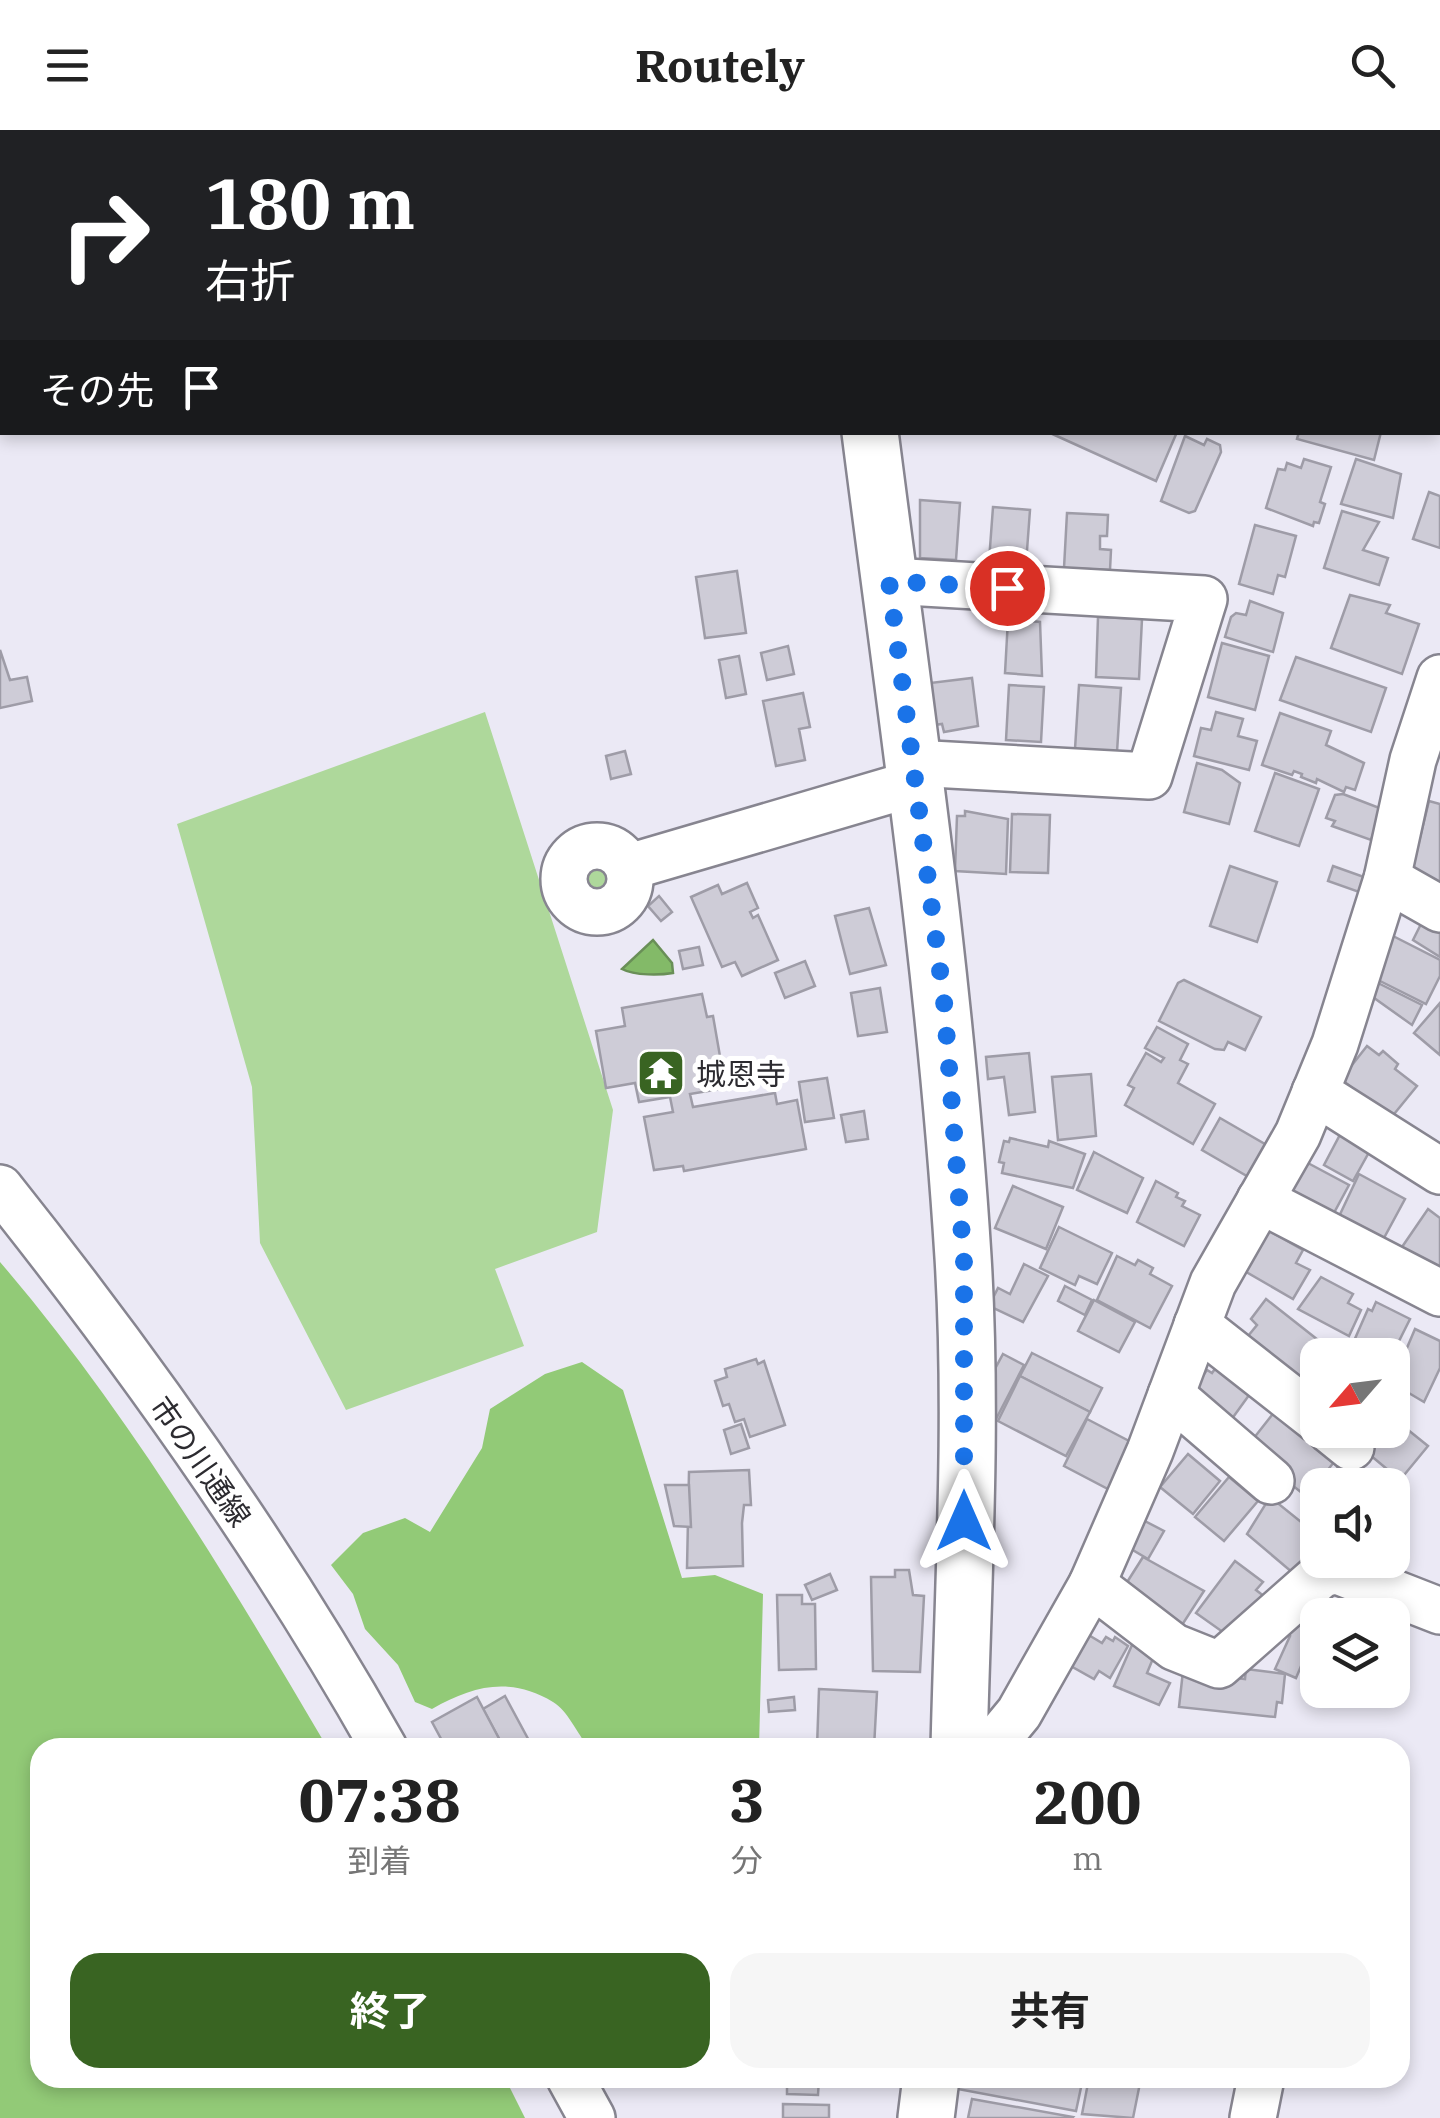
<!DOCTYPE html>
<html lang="ja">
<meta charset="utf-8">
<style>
:root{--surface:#fff;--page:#f6f6f6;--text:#222;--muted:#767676;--accent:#396422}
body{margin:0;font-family:"IBM Plex Serif","Noto Sans JP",serif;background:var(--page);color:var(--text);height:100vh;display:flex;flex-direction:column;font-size:38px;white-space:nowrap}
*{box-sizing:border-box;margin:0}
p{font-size:32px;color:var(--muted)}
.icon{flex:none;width:55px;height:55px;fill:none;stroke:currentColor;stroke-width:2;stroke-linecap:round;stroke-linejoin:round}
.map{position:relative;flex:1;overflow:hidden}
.side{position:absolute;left:30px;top:1608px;width:1380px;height:350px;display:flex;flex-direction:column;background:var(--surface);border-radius:30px;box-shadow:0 5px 15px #0003}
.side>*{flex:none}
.hud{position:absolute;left:0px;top:0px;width:1440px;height:305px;box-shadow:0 5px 15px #0003;background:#202124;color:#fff;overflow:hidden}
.needle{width:65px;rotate:242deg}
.buttons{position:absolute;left:1300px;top:1208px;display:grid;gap:20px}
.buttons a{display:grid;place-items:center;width:110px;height:110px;border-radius:20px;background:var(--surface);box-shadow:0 5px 15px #0003;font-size:50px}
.pin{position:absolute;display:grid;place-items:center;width:85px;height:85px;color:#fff;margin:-42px;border:5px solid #fff;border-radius:50%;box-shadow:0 2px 10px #0007}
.me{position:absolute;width:110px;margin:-55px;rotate:0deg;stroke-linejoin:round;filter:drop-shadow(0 0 8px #0008)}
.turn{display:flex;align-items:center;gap:35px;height:210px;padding:0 40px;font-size:45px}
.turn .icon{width:130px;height:130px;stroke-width:2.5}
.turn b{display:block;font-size:70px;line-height:85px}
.then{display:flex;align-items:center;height:95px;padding:0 40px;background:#0003;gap:20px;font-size:38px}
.eta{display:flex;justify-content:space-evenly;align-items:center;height:170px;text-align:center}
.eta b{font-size:60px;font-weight:700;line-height:70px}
.action{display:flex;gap:20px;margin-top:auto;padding:20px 40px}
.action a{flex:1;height:115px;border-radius:30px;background:var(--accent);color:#fff;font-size:40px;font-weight:700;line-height:115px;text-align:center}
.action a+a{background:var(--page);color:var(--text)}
header{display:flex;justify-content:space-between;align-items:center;height:130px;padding:0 40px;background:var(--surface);font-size:45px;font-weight:700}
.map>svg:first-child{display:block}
.green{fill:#aed89b}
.forest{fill:#92ca77}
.water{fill:#83ba68;stroke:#698f57;stroke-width:2.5}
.building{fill:#ceccd7;stroke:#9e9ca7;stroke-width:2.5}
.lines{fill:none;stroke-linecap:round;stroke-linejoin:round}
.minor-casing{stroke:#878590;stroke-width:50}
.major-casing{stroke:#878590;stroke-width:60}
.minor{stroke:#fff;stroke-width:45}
.major{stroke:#fff;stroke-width:55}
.route{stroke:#1a73e8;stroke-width:18;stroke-dasharray:0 32.4}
.labels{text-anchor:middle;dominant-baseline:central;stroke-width:10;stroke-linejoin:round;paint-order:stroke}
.poi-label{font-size:30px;fill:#2c2b30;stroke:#fff;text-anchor:start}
.street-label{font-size:30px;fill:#2c2b30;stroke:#fff}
</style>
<header><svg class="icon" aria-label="menu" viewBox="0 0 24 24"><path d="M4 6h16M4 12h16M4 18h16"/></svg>Routely<svg class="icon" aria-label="search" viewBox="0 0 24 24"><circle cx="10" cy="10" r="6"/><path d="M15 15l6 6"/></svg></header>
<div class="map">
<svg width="1440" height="1988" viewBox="0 0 1440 1988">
<rect width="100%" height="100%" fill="#ebe9f5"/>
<g class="green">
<polygon points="485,582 613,980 597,1102 495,1139 524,1216 346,1280 260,1113 252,957 177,694"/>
<circle cx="595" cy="749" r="20"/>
</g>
<g class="forest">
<path d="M0 1132C124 1276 231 1453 327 1617L40 1618V1948H505L525 1988H0Z"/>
<path d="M582 1232 623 1260 682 1448 715 1445 763 1464 759 1617H588C578 1604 567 1580 553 1572 509 1546 473 1556 432 1579L415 1572 398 1535 365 1499 353 1464 331 1435 363 1403 405 1388 430 1402 482 1318 490 1279 545 1244Z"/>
</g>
<path class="water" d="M653 810 672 833 673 843C661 845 635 846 622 839Z"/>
<g class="building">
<polygon points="1048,302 1177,302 1156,351"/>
<polygon points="1299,302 1381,302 1374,330 1297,309"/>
<polygon points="1185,306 1204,315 1207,309 1220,315 1221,322 1195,381 1189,383 1161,371"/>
<polygon points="1304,329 1331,337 1320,372 1325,374 1319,393 1314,392 1313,396 1266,378 1278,339 1285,340 1287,333 1301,338"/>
<polygon points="1356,329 1401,344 1393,388 1341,374"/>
<polygon points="1429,362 1440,366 1440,418 1413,409"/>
<polygon points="920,370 960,373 956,430 920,428"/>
<polygon points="993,377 1030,380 1026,434 989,431"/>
<polygon points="1342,381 1379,392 1363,420 1388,428 1379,455 1324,438"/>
<polygon points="1067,383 1108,385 1107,406 1100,406 1100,419 1111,420 1110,440 1064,438"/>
<polygon points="1255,395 1296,406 1285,447 1278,445 1273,464 1239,454"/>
<polygon points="737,441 746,503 705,508 696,447"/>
<polygon points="1350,465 1390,475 1386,483 1419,494 1402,544 1331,518"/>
<polygon points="1250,471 1283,483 1273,522 1225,507 1231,487 1236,483 1246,485"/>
<polygon points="1098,487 1142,489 1139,549 1096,547"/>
<polygon points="1008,489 1040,492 1042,546 1005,543"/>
<polygon points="1222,513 1269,526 1255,580 1208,567"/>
<polygon points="788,516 794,544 767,550 761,523"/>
<polygon points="0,520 10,550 27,547 32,571 0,578"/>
<polygon points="739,526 746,564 726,568 719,530"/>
<polygon points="1296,527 1386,558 1371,602 1280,570"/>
<polygon points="972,548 978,596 944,602 942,594 934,595 930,553"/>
<polygon points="1009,555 1044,557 1041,612 1006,610"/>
<polygon points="1079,555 1121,558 1117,622 1075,619"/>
<polygon points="803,563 810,597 799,599 805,630 776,636 763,571"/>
<polygon points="1216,582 1243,589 1238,606 1257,611 1249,640 1194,626 1201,598 1211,600"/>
<polygon points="1280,583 1331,601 1326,615 1364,633 1355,660 1346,657 1344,662 1317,649 1316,653 1301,647 1302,644 1294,641 1292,645 1262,635"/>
<polygon points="625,621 631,644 611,649 606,626"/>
<polygon points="1197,633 1222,640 1240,653 1229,694 1184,682"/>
<polygon points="1275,643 1319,659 1299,716 1255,701"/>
<polygon points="1343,664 1382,679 1371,710 1332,696 1335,691 1326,688 1335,665"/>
<polygon points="1429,671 1440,674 1440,755 1412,740"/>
<polygon points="965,681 1008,689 1006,744 955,741 957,686 965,686"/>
<polygon points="1012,684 1050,685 1048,743 1010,742"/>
<polygon points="1230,736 1277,752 1257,812 1210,796"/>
<polygon points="1333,736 1364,747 1359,762 1328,751"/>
<polygon points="747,753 758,778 750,782 753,788 758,785 778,830 742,846 735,832 722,837 691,767 718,755 722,764"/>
<polygon points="659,766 672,782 661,791 648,776"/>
<polygon points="869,778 886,835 850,844 835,786"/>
<polygon points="1425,786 1440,794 1440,827 1413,810"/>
<polygon points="1393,806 1440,830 1440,846 1426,874 1376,849"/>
<polygon points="699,817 703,835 683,839 679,821"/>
<polygon points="805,831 815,856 785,868 775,843"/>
<polygon points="1184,850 1261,887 1245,920 1228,912 1224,920 1215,919 1159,891 1178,853"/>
<polygon points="1376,852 1422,875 1412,895 1370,865"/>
<polygon points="880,858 887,902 858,906 851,863"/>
<polygon points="702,864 707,887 713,886 721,932 716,934 720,959 690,964 693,977 775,963 777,974 797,970 806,1019 684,1041 683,1036 654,1040 644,987 673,982 670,967 639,972 635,953 606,958 596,901 625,896 622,878"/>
<polygon points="1440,873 1440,925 1414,903"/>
<polygon points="1157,897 1188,914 1180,930 1188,934 1178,953 1215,974 1193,1014 1125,975 1134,958 1128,955 1146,923 1161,932 1164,928 1145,918"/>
<polygon points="1367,916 1379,925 1383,921 1398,934 1395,939 1417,956 1390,989 1341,949"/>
<polygon points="1029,923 1035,982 1009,985 1004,947 988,949 986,927"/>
<polygon points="1091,944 1096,1006 1058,1010 1052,947"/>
<polygon points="827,948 834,988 805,992 799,952"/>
<polygon points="864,981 868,1009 846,1012 841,985"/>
<polygon points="1220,988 1270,1017 1252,1049 1202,1020"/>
<polygon points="1343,999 1373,1015 1353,1051 1324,1035"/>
<polygon points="1010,1008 1048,1017 1049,1011 1085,1024 1073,1058 1002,1043 1004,1033 999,1032 1004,1011 1009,1012"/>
<polygon points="1094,1022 1143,1048 1127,1083 1077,1060"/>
<polygon points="1306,1032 1349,1055 1329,1092 1286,1069"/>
<polygon points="1359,1044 1405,1069 1378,1119 1335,1095"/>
<polygon points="1156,1051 1178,1063 1176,1067 1185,1071 1182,1076 1200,1085 1184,1116 1137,1092"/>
<polygon points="1013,1056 1063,1077 1046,1119 995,1098"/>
<polygon points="1428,1079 1440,1088 1440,1144 1402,1117"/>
<polygon points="1059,1097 1112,1123 1097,1154 1079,1146 1075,1155 1040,1138"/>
<polygon points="1264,1098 1303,1120 1296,1133 1310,1140 1293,1169 1241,1139"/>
<polygon points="1117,1126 1135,1135 1138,1130 1153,1138 1150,1144 1172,1156 1150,1198 1097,1170"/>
<polygon points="1024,1134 1048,1146 1023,1192 989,1176 998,1158 1010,1164"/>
<polygon points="1321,1147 1353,1164 1348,1173 1361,1180 1349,1206 1298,1179"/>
<polygon points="1065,1156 1092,1170 1085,1185 1058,1171"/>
<polygon points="1266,1169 1332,1221 1318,1225 1318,1239 1304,1257 1248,1206 1257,1195 1251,1189"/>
<polygon points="1094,1170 1135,1192 1119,1222 1078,1201"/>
<polygon points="1376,1172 1410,1189 1392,1225 1359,1225 1350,1220 1368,1179 1372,1181"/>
<polygon points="1415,1199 1440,1211 1440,1238 1424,1272 1392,1253"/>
<polygon points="1032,1223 1102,1258 1090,1282 1020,1246"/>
<polygon points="1003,1224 1024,1235 994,1293 989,1250"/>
<polygon points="756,1229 758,1234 764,1231 785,1295 750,1307 744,1289 735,1292 729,1274 723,1276 715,1251 727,1247 725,1239"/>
<polygon points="1217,1236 1252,1261 1226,1297 1187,1268 1207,1240 1212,1243"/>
<polygon points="1020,1246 1090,1282 1066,1326 998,1291"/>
<polygon points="1276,1280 1334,1332 1307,1367 1246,1318"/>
<polygon points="1392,1287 1428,1316 1400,1350 1357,1314 1362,1300 1392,1300"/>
<polygon points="1087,1289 1131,1312 1108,1359 1064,1336"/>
<polygon points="741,1294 749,1318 731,1324 724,1300"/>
<polygon points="1188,1324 1220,1351 1193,1384 1160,1357"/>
<polygon points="1345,1328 1373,1350 1369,1355 1324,1355"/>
<polygon points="749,1340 751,1375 744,1375 742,1393 743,1436 687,1438 689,1342"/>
<polygon points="1229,1347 1258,1371 1224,1411 1195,1387"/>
<polygon points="665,1355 689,1355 691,1397 674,1396"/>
<polygon points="1270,1367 1316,1404 1302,1421 1308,1425 1293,1443 1247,1404"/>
<polygon points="1141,1389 1164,1401 1148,1429 1126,1416"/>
<polygon points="1143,1427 1204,1461 1182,1495 1124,1457"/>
<polygon points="1235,1431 1263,1452 1256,1460 1269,1470 1227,1505 1196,1483"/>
<polygon points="895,1440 909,1440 913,1465 924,1466 920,1542 873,1541 871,1447 895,1447"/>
<polygon points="830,1444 837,1460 812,1470 805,1455"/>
<polygon points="777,1465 802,1465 802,1474 815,1474 816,1539 779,1540"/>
<polygon points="1295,1486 1318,1496 1296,1548 1275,1539 1290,1506 1282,1502"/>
<polygon points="1087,1504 1102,1513 1106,1507 1113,1511 1115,1507 1128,1516 1110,1548 1099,1541 1094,1549 1069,1535"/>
<polygon points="1316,1512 1318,1512 1318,1554 1304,1550"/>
<polygon points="1132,1515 1154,1526 1147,1543 1170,1553 1159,1575 1114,1556"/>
<polygon points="1246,1539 1285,1544 1282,1573 1277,1572 1275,1587 1179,1577 1183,1541 1245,1549"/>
<polygon points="819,1559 877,1562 874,1618 817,1618"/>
<polygon points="505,1566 533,1618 504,1618 483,1579"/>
<polygon points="477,1567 504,1618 446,1618 432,1592"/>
<polygon points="794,1567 795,1580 769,1582 768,1570"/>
<polygon points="787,1948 819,1948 818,1965 787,1964"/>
<polygon points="960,1948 1083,1948 1076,1981 958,1959"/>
<polygon points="1089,1948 1141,1948 1133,1988 1082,1984"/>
<polygon points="972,1969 1073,1987 1072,1988 968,1988"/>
<polygon points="783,1974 829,1975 829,1988 783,1988"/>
</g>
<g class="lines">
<g class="minor-casing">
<g id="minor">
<polyline points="160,0 161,2"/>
<polyline points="708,0 726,2"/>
<polyline points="280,2 309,0"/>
<polyline points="1338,2 1339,0"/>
<polyline points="0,63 2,62"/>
<polyline points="1438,190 1440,191"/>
<polyline points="889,451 1204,469 1149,646 913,633"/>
<circle cx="597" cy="749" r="33"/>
<polyline points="629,737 915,653"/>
<polyline points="1387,749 1440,779"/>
<polyline points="1315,962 1440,1041"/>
<path d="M0 1058C141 1235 273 1421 384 1618"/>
<polyline points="1260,1070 1440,1163"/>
<polyline points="1197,1195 1318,1290"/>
<polyline points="1171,1265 1271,1351"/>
<polyline points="1330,1300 1351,1317"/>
<polyline points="1092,1454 1174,1517 1219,1535 1321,1445 1335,1440 1440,1481"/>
<polyline points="990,1618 1019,1583 1092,1454 1150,1321 1213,1153 1298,1004 1335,914 1387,749 1413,630 1440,548"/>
<polyline points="570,1948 592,1988"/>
<polyline points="1253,1988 1261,1948"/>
</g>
</g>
<g class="major-casing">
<g id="major">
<polyline points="830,0 830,2"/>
<path d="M870 302C905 577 946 851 963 1127 973 1289 963 1455 959 1618"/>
<polyline points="926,1988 931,1948"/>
</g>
</g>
<use href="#minor" class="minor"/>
<use href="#major" class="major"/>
</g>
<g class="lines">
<polyline class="route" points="964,1391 964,1132 944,871 889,451 1007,458"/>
</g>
<defs>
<g id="temple-square" transform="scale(2.5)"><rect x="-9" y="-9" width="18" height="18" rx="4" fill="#396422" stroke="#fff"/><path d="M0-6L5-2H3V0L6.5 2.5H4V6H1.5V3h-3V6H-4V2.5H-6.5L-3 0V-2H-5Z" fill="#fff"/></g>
</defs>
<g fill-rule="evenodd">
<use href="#temple-square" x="661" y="943"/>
</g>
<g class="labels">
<g class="poi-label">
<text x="696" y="943">城恩寺</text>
</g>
<g class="street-label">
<text transform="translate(201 1331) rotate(55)">市の川通線</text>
</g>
</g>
</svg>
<div class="buttons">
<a><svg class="needle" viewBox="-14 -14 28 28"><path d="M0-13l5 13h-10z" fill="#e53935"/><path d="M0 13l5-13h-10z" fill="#767676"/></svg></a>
<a><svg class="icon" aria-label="sound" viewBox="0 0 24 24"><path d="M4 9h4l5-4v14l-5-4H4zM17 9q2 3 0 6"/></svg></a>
<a><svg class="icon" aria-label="layers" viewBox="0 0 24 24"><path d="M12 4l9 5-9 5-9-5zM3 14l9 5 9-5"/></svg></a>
</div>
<div class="pin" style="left:1007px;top:458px;background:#d93025"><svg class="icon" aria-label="arrive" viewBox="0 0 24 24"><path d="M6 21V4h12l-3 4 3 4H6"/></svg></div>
<svg class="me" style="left:964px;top:1391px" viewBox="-20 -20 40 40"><path d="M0-17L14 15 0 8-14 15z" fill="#1a73e8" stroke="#fff" stroke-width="4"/></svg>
<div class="hud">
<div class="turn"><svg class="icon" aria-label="right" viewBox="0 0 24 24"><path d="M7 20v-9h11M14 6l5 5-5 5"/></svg><div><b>180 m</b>右折</div></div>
<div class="then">その先<svg class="icon" aria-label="arrive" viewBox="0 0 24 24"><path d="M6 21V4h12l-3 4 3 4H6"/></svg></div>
</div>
<section class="side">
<div class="eta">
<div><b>07:38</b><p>到着</p></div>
<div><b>3</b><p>分</p></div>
<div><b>200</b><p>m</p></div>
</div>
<div class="action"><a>終了</a><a>共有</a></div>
</section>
</div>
